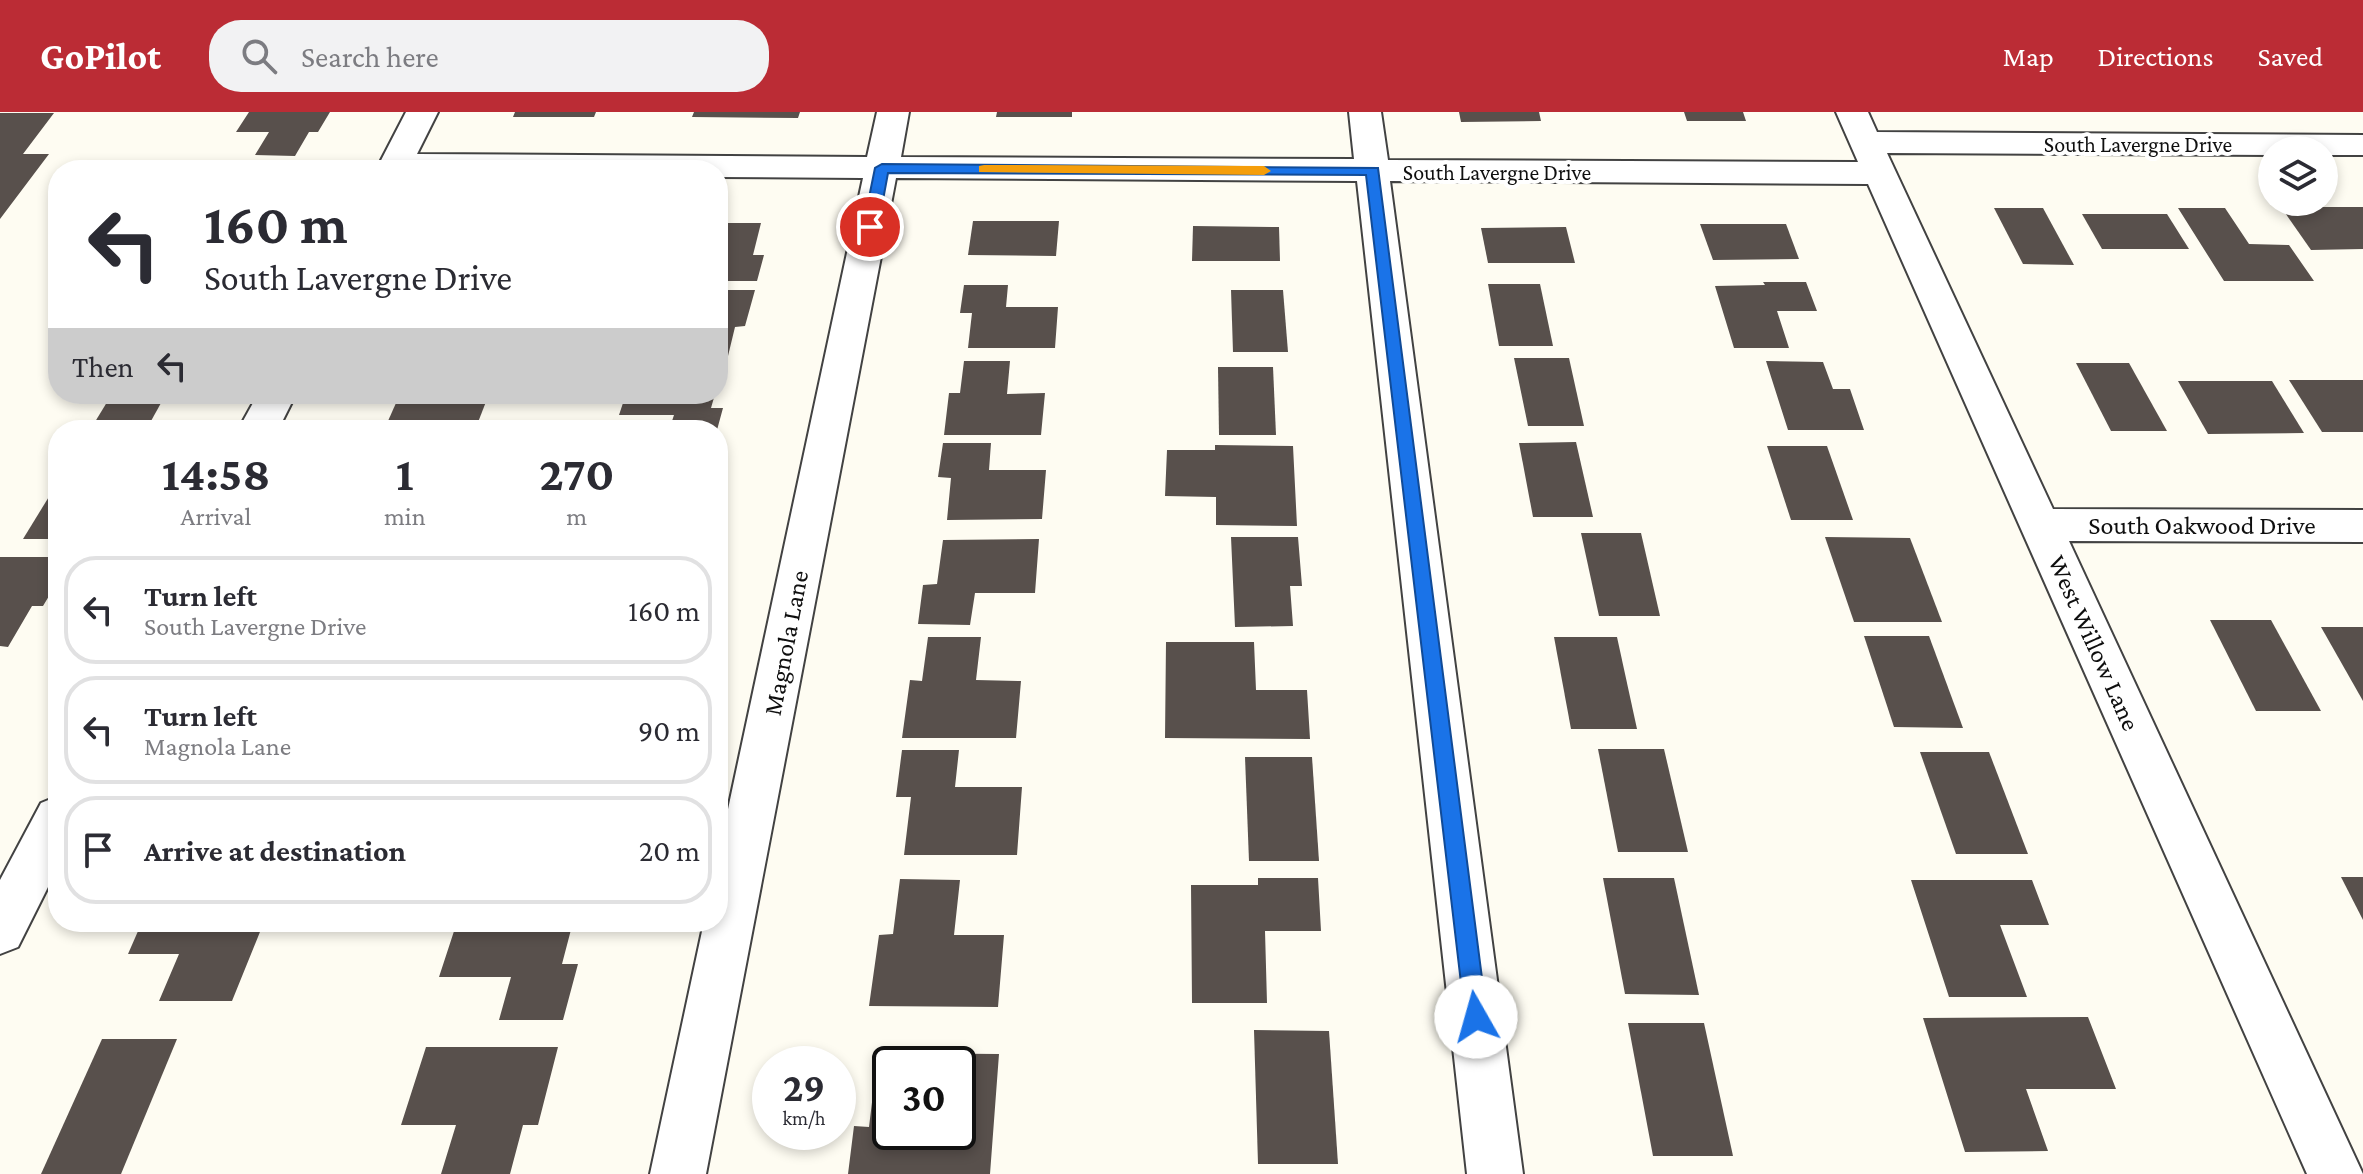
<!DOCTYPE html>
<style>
:root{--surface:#fff;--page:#f2f2f3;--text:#2b2b33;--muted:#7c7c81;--line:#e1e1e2;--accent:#bb2c35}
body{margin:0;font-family:"Crimson Pro",serif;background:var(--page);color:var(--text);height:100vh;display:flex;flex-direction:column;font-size:30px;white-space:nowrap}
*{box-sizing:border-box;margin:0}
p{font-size:26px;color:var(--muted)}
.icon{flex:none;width:44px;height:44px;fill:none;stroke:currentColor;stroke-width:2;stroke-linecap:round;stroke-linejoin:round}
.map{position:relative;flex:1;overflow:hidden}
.side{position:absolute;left:48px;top:308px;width:680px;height:512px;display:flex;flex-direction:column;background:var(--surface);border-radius:32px;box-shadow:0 4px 12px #0003}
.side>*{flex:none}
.guide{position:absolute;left:48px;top:48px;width:680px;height:244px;border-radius:32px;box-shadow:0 4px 12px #0003;background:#fff;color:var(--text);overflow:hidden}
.controls{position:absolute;left:2258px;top:24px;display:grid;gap:16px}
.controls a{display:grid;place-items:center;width:80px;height:80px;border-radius:50%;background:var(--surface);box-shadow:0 4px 12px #0003;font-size:40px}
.speed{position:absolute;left:752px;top:934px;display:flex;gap:16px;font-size:40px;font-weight:700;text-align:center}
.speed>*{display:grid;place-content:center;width:104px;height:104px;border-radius:50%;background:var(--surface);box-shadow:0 4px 12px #0003;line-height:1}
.speed small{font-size:20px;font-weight:400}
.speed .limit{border:4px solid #111;border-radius:12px;background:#fff;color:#111}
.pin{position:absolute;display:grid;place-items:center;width:68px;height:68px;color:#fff;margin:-34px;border:4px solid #fff;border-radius:50%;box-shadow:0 2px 8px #0007}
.me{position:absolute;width:88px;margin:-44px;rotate:353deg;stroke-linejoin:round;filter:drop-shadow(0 0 6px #0008)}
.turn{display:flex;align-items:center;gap:28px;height:168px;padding:0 24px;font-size:36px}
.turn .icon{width:104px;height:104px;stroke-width:2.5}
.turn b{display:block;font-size:56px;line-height:68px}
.then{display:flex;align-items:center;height:76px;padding:0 24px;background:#0003;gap:16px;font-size:30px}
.eta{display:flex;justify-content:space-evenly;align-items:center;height:136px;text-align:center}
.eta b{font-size:48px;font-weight:700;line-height:56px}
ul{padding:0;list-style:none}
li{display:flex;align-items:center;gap:24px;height:108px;margin:0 16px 12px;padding:0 8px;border:4px solid var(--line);border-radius:32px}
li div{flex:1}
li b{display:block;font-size:30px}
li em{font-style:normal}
header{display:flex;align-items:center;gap:48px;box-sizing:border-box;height:112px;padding:0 40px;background:var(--accent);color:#fff}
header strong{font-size:38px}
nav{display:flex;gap:44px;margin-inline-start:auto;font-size:28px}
.search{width:560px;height:72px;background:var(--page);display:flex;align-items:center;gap:20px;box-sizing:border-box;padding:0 28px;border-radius:32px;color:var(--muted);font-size:30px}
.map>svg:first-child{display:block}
.building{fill:#58504c;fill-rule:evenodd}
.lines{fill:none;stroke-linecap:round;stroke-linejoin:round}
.minor-casing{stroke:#424242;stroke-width:4}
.minor{fill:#fff;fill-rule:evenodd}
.route{fill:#1a73e8;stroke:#114b97;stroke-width:2}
.slow{fill:#f59e0b}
.labels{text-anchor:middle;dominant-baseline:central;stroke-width:8;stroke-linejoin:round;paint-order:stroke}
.far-street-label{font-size:22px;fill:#0f0f0f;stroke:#fff}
.street-label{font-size:26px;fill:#0f0f0f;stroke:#fff}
</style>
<header>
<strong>GoPilot</strong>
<div class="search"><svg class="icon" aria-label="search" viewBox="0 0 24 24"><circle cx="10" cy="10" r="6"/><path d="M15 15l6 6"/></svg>Search here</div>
<nav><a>Map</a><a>Directions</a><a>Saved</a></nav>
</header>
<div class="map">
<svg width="2363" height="1062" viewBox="0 0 2363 1062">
<rect width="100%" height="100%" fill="#fefcf2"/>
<g class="building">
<polygon points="249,0 330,0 318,20 309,20 295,44 255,43 269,20 236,20"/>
<polygon points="515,0 596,0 594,5 513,5"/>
<polygon points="694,0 800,0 798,6 692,5"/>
<polygon points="997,0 1072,0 1072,5 996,5"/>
<polygon points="1459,0 1539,0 1541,9 1461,10"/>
<polygon points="1684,0 1743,0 1746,9 1687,9"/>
<polygon points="0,1 54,1 23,42 49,42 0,107"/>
<polygon points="252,52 300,52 297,58 249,58"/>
<polygon points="2281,95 2363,95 2363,137 2311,138"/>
<polygon points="1994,96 2043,96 2074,153 2023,152"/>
<polygon points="2178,96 2225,96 2249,132 2289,133 2314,169 2224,169"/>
<polygon points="2082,102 2167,102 2189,137 2102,137"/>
<polygon points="973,109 1059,109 1056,144 968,143"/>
<polygon points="718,111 761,111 753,143 764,143 757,169 718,169"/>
<polygon points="1700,112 1786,112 1799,147 1713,148"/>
<polygon points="1193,114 1279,115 1280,149 1192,149"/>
<polygon points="1566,115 1575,151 1488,151 1481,116"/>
<polygon points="1763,170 1806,170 1817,199 1777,199 1789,236 1734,236 1715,174 1765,173"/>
<polygon points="1488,172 1540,172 1553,234 1499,234"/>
<polygon points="964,173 1008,173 1006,195 1058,195 1055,236 968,236 972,201 960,201"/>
<polygon points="718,178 755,178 745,214 735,215 728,244 718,244"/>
<polygon points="1231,178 1283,178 1288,240 1233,240"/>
<polygon points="1514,246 1569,246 1584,314 1528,314"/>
<polygon points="964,249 1010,249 1007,282 1045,281 1041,323 944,323 949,281 960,281"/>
<polygon points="1766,249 1823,250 1833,277 1850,277 1864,318 1788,318"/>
<polygon points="2076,251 2129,251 2167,319 2111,319"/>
<polygon points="1218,255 1273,255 1276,323 1219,323"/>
<polygon points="2289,268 2363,268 2363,320 2322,320"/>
<polygon points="2178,269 2272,269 2304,321 2208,322"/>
<polygon points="112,282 166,282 146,318 90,318"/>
<polygon points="400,282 489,282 475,318 384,318"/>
<polygon points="626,282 715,282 711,296 723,296 717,318 669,318 674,303 619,303"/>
<polygon points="1576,330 1593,405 1533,405 1519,331"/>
<polygon points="943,331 991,331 989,358 1046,358 1042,407 947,408 951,366 938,365"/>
<polygon points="1215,333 1293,334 1297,414 1216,413 1216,385 1165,384 1167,338 1215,338"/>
<polygon points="1767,334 1827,334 1853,408 1791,408"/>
<polygon points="58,370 58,427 23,427"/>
<polygon points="1581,421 1641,421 1660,504 1599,504"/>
<polygon points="1231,425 1298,425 1302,474 1290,474 1293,514 1235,515"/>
<polygon points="1825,425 1910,426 1942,510 1854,510"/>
<polygon points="1039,427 1035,481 975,481 970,513 918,512 923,473 937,472 943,428"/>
<polygon points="0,445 58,445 58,469 43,494 32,494 8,535 0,534"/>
<polygon points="2210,508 2271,508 2321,599 2256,599"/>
<polygon points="2321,515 2363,515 2363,589"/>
<polygon points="1864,524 1929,524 1963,616 1894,615"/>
<polygon points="928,525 981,525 976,568 1021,569 1016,626 902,626 910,568 922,569"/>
<polygon points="1554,525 1617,525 1637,617 1571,617"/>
<polygon points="1166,530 1254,530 1256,578 1307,578 1310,627 1165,626"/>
<polygon points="1598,637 1664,637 1688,740 1618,740"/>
<polygon points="902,638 959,638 955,675 1022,675 1017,743 904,743 911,685 896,685"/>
<polygon points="1920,640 1989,640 2028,742 1956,742"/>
<polygon points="1245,645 1312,645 1319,749 1249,749"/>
<polygon points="2341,765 2363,765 2363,808"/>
<polygon points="1258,766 1318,766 1321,819 1265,819 1267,891 1192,891 1191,773 1258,773"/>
<polygon points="1603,766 1674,766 1699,883 1625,882"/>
<polygon points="900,767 960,768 954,823 1004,823 998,895 869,894 879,823 893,822"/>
<polygon points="1911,768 2032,768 2049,813 2000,813 2027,885 1949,885"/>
<polygon points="142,810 264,810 232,889 159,889 179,842 128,842"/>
<polygon points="457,810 573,810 562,852 578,852 563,908 499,908 511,865 439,865"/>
<polygon points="2088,905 2116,977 2026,977 2048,1039 1965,1040 1923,906"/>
<polygon points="1628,911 1704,911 1733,1044 1653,1044"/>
<polygon points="1254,918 1329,919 1338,1052 1258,1052"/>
<polygon points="102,927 177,927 121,1062 41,1062"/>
<polygon points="426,935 558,935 538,1013 523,1013 510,1062 441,1062 456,1013 401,1013"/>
<path d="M878 941 999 942 990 1062H848L854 1014 869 1015ZM890 952H958V1020H890Z"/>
</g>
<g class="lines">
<g class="minor-casing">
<g id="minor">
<polygon points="406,0 438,0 417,42 867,45 877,0 909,0 901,45 1354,47 1349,0 1381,0 1388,48 1858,50 1836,0 1868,0 1877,20 2363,23 2363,43 2324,43 2324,38 2272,38 2272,43 1887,41 2053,397 2363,398 2363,430 2069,429 2363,1062 2307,1062 1868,72 1390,69 1523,1062 1467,1062 1357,69 896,66 706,1062 650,1062 704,810 718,810 718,744 863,66 718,65 718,58 376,58"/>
<polygon points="258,282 296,282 278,318 238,318"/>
<polygon points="58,684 58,755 18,835 0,842 0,768 41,691"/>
</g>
</g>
<use href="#minor" class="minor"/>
</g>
<polygon class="route" points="882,52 1378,56 1487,905 1484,912 1476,916 1468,912 1465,905 1366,63 888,61 878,115 870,120 863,115 875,56"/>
<polygon class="slow" points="984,53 1264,54 1271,59 1264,63 979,60 979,54"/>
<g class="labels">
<g class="far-street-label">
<text x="2138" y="32">South Lavergne Drive</text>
<text x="1497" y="60">South Lavergne Drive</text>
</g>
<g class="street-label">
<text x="2202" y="413">South Oakwood Drive</text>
<text transform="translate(786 531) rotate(-79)">Magnola Lane</text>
<text transform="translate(2094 531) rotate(66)">West Willow Lane</text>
</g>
</g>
</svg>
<div class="controls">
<a><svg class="icon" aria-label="layers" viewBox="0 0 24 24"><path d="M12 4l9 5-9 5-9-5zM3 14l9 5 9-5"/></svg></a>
</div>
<div class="speed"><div>29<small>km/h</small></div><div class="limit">30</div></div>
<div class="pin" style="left:870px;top:115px;background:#d93025"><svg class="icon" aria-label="arrive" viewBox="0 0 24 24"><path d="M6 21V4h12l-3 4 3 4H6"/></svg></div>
<svg class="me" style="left:1476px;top:905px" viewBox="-20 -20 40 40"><circle r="19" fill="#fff"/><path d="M0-13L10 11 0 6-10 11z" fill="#1a73e8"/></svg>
<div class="guide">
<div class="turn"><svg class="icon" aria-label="left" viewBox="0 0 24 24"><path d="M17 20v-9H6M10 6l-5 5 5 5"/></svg><div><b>160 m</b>South Lavergne Drive</div></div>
<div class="then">Then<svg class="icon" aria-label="left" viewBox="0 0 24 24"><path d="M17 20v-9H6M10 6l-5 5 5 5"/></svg></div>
</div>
<section class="side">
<div class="eta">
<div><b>14:58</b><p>Arrival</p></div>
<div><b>1</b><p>min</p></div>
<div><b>270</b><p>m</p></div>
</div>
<ul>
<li><svg class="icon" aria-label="left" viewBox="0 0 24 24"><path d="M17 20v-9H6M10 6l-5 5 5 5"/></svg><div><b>Turn left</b><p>South Lavergne Drive</p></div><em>160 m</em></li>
<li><svg class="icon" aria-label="left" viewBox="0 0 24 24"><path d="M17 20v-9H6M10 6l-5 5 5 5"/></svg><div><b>Turn left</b><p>Magnola Lane</p></div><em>90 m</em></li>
<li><svg class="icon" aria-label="arrive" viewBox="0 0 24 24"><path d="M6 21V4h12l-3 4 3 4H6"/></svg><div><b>Arrive at destination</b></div><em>20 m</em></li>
</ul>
</section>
</div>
